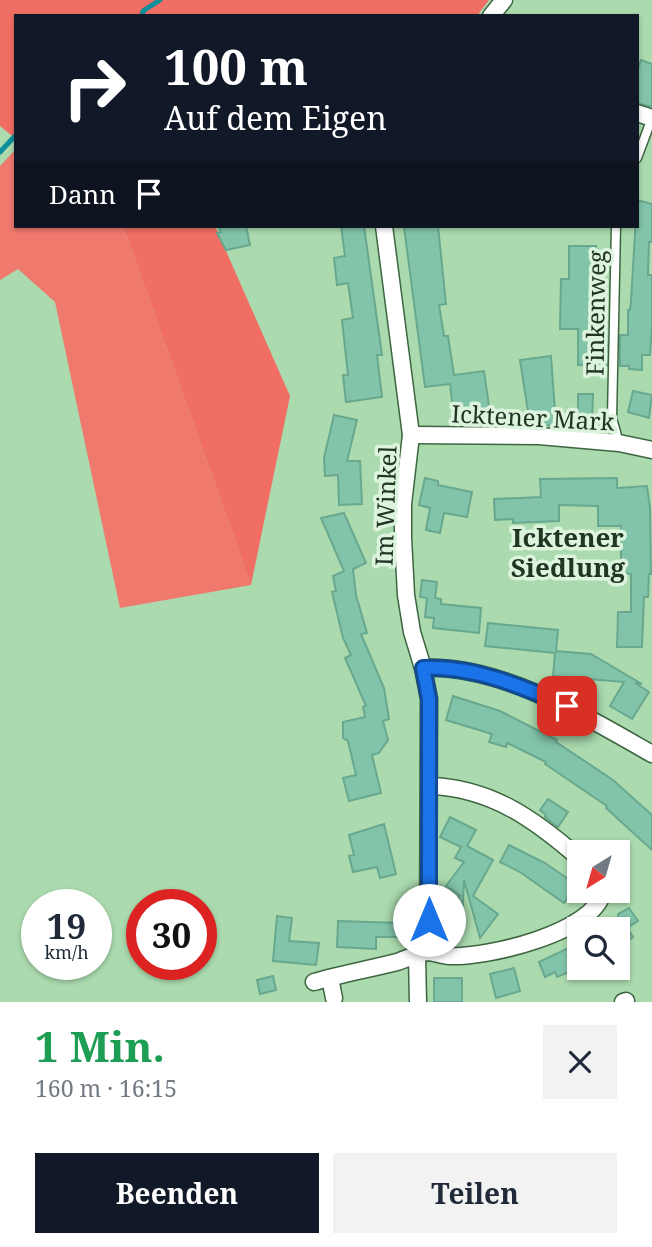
<!DOCTYPE html>
<html lang="de">
<meta charset="utf-8">
<style>
:root{--surface:#fff;--page:#f2f2f3;--text:#1f2937;--muted:#747a83;--accent:#111827}
body{margin:0;font-family:"Noto Serif",serif;background:var(--page);color:var(--text);height:100vh;display:flex;flex-direction:column;font-size:26px;white-space:nowrap}
*{box-sizing:border-box;margin:0}
p{font-size:23px;color:var(--muted)}
.icon{flex:none;width:38px;height:38px;fill:none;stroke:currentColor;stroke-width:2;stroke-linecap:round;stroke-linejoin:round}
.map{position:relative;height:1002px;overflow:hidden}
.panel{display:flex;flex-direction:column;background:var(--surface);flex:1}
.panel>*{flex:none}
.top-card{position:absolute;left:14px;top:14px;width:625px;height:214px;border-radius:0px;box-shadow:0 2px 5px #0004;background:#111827;color:#fff;overflow:hidden}
.needle{width:46px;rotate:217deg}
.controls{position:absolute;left:567px;top:840px;display:grid;gap:14px}
.controls a{display:grid;place-items:center;width:63px;height:63px;border-radius:0px;background:var(--surface);box-shadow:0 2px 5px #0004;font-size:35px}
.speed{position:absolute;left:21px;top:889px;display:flex;gap:14px;font-size:35px;font-weight:700;text-align:center}
.speed>*{display:grid;place-content:center;width:91px;height:91px;border-radius:50%;background:var(--surface);box-shadow:0 2px 5px #0004;line-height:1}
.speed small{font-size:18px;font-weight:400}
.speed .limit{border:10px solid #d22;background:#fff;color:#111}
.pin{position:absolute;display:grid;place-items:center;width:60px;height:60px;color:#fff;margin:-30px;border-radius:14px;box-shadow:0 4px 10px #0006}
.me{position:absolute;width:77px;margin:-38px;rotate:0deg;stroke-linejoin:round;filter:drop-shadow(0 0 5px #0008)}
.turn{display:flex;align-items:center;gap:24px;height:147px;padding:0 35px;font-size:32px}
.turn .icon{width:91px;height:91px;stroke-width:2.5}
.turn b{display:block;font-size:49px;line-height:60px}
.then{display:flex;align-items:center;height:66px;padding:0 35px;background:#0003;gap:14px;font-size:26px}
.round{display:grid;place-items:center;flex:none;width:74px;height:74px;border-radius:0px;background:var(--page)}
.overview{display:flex;align-items:center;justify-content:space-between;height:119px;padding:0 35px}
h1{font-size:42px;font-weight:700;line-height:52px;color:#1e9e55}
.cta{display:flex;gap:14px;margin-top:auto;padding:14px 35px}
.cta a{flex:1;height:80px;border-radius:0px;background:var(--accent);color:#fff;font-size:28px;font-weight:700;line-height:80px;text-align:center}
.cta a+a{background:var(--page);color:var(--text)}
.map>svg:first-child{display:block}
.green{fill:#f0796e}
.forest{fill:#f16e64}
.lines{fill:none;stroke-linecap:round;stroke-linejoin:round}
.stream{stroke:#0e8d9a;stroke-width:5}
.building{fill:#82c4a9;stroke:#68a88e;stroke-width:2}
.lane-casing{stroke:#3c6640;stroke-width:11}
.street-casing{stroke:#3c6640;stroke-width:19}
.lane{stroke:#fff;stroke-width:8}
.street{stroke:#fff;stroke-width:16}
.route-casing{stroke:#114b97;stroke-width:18}
.route{stroke:#1a73e8;stroke-width:12}
.labels{text-anchor:middle;dominant-baseline:central;stroke-width:7;stroke-linejoin:round;paint-order:stroke}
.street-label{font-size:24px;fill:#223423;stroke:#dcf4dd}
.neighbourhood-label{font-size:26px;font-weight:bold;fill:#223423;stroke:#dcf4dd}
</style>
<div class="map">
<svg width="652" height="1002" viewBox="0 0 652 1002">
<rect width="100%" height="100%" fill="#abdaae"/>
<polygon class="green" points="16,149 16,226 123,226 251,585 120,608 55,302 18,269 0,280 0,166"/>
<g class="forest">
<polygon points="0,0 489,0 477,16 16,16 16,139 0,126"/>
<polygon points="123,226 215,226 290,396 251,585"/>
</g>
<g class="lines">
<g class="stream">
<polyline points="142,16 143,11 160,0"/>
<polyline points="0,152 16,135"/>
</g>
</g>
<g class="building">
<polygon points="641,60 652,64 652,107 637,103 637,72"/>
<polygon points="637,200 652,204 652,242 649,242 648,275 652,275 652,328 650,355 642,355 642,370 629,369 629,366 620,366 620,335 628,335 628,310 630,310 631,301"/>
<polygon points="218,226 246,226 250,245 226,250 217,233 221,232"/>
<polygon points="341,226 364,226 382,355 377,355 382,397 346,402 343,375 348,375 342,320 353,318 348,283 337,285 334,258 345,256"/>
<polygon points="418,226 438,226 446,304 439,305 444,336 448,336 454,375 484,371 490,413 454,418 450,384 425,387 404,227"/>
<polygon points="569,246 596,246 595,335 607,335 607,366 578,365 578,329 560,329 561,279 569,279"/>
<polygon points="551,356 556,425 540,426 537,416 529,418 520,360"/>
<polygon points="633,391 652,395 649,418 628,412"/>
<polygon points="578,394 593,394 592,423 578,422"/>
<polygon points="334,415 357,420 347,461 360,461 362,504 339,505 338,475 325,476 324,458"/>
<polygon points="425,478 438,481 438,485 472,492 467,517 444,513 440,533 426,530 430,508 419,505"/>
<polygon points="617,478 617,488 647,486 650,508 651,574 649,574 648,597 644,597 642,647 617,647 618,612 631,612 631,574 621,573 621,526 598,526 598,506 559,505 559,521 513,523 513,519 495,520 494,499 541,497 540,479"/>
<polygon points="344,513 366,563 353,569 356,595 367,633 361,634 384,688 389,719 383,721 388,740 379,753 372,755 381,793 349,801 343,778 356,775 348,741 343,738 343,722 365,717 363,707 366,706 345,658 351,655 343,638 332,592 336,591 333,576 344,571 321,518"/>
<polygon points="422,580 437,582 435,598 441,599 441,604 481,608 479,633 433,628 434,618 425,617 427,598 420,597"/>
<polygon points="488,623 558,630 556,651 591,654 642,684 635,683 649,692 632,719 610,706 624,682 553,676 555,653 485,646"/>
<polygon points="453,696 500,711 557,740 556,742 613,780 652,815 652,850 606,808 607,806 545,764 546,762 507,743 506,747 489,742 492,734 446,720"/>
<polygon points="548,799 568,812 558,827 545,817 546,815 540,810"/>
<polygon points="450,817 476,830 467,846 493,860 473,896 498,914 480,938 464,880 462,927 446,915 460,896 446,886 464,862 455,858 461,847 440,837"/>
<polygon points="384,824 396,874 380,878 377,867 353,872 349,856 354,855 349,835"/>
<polygon points="509,845 545,863 577,885 564,903 520,872 500,862"/>
<polygon points="629,908 638,921 627,928 633,937 618,948 618,929 602,929 618,918 618,914"/>
<polygon points="277,916 292,918 289,941 319,943 316,965 273,961"/>
<polygon points="338,921 400,923 400,937 376,937 376,949 337,947"/>
<polygon points="579,943 579,968 557,977 555,972 545,977 539,962"/>
<polygon points="514,968 520,991 496,998 490,974"/>
<polygon points="273,976 276,990 260,994 257,980"/>
<rect x="434" y="978" width="28" height="24"/>
</g>
<g class="lines">
<g class="lane-casing">
<g id="lane">
<polyline points="637,158 652,118"/>
<polyline points="616,226 612,418 619,443"/>
</g>
</g>
<g class="street-casing">
<g id="street">
<polyline points="491,16 504,0"/>
<polyline points="637,113 652,118"/>
<polyline points="384,226 411,435 403,504 403,538 406,595 412,632 423,668 429,699 428,952"/>
<polyline points="411,435 539,436 619,443 652,450"/>
<path d="M423 668C500 664 587 717 652 754"/>
<path d="M430 786C491 788 534 819 579 858"/>
<polyline points="417,956 418,1002"/>
<polyline points="330,978 334,998"/>
<path d="M314 982C341 974 369 969 397 962 406 959 418 953 428 952 434 952 442 956 449 956 486 958 595 933 603 891"/>
<polyline points="623,1002 626,1001"/>
</g>
</g>
<use href="#lane" class="lane"/>
<use href="#street" class="street"/>
</g>
<g class="lines">
<g class="route-casing">
<path id="route" d="M429 920V699L423 668C472 665 523 687 567 706"/>
</g>
<use href="#route" class="route"/>
</g>
<g class="labels">
<g class="street-label">
<text transform="translate(595 313) rotate(-89)">Finkenweg</text>
<text transform="translate(533 417) rotate(3)">Icktener Mark</text>
<text transform="translate(385 506) rotate(-88)">Im Winkel</text>
</g>
<g class="neighbourhood-label">
<text x="568" y="537">Icktener<tspan x="568" dy="30">Siedlung</tspan></text>
</g>
</g>
</svg>
<div class="controls">
<a><svg class="needle" viewBox="-14 -14 28 28"><path d="M0-13l5 13h-10z" fill="#e53935"/><path d="M0 13l5-13h-10z" fill="#747a83"/></svg></a>
<a><svg class="icon" aria-label="search" viewBox="0 0 24 24"><circle cx="10" cy="10" r="6"/><path d="M15 15l6 6"/></svg></a>
</div>
<div class="speed"><div>19<small>km/h</small></div><div class="limit">30</div></div>
<div class="pin" style="left:567px;top:706px;background:#d93025"><svg class="icon" aria-label="arrive" viewBox="0 0 24 24"><path d="M6 21V4h12l-3 4 3 4H6"/></svg></div>
<svg class="me" style="left:429px;top:920px" viewBox="-20 -20 40 40"><circle r="19" fill="#fff"/><path d="M0-13L10 11 0 6-10 11z" fill="#1a73e8"/></svg>
<div class="top-card">
<div class="turn"><svg class="icon" aria-label="right" viewBox="0 0 24 24"><path d="M7 20v-9h11M14 6l5 5-5 5"/></svg><div><b>100 m</b>Auf dem Eigen</div></div>
<div class="then">Dann<svg class="icon" aria-label="arrive" viewBox="0 0 24 24"><path d="M6 21V4h12l-3 4 3 4H6"/></svg></div>
</div>
</div>
<section class="panel">
<div class="overview"><div><h1>1 Min.</h1><p>160 m · 16:15</p></div><a class="round"><svg class="icon" aria-label="close" viewBox="0 0 24 24"><path d="M6 6l12 12M18 6L6 18"/></svg></a></div>
<div class="cta"><a>Beenden</a><a>Teilen</a></div>
</section>
